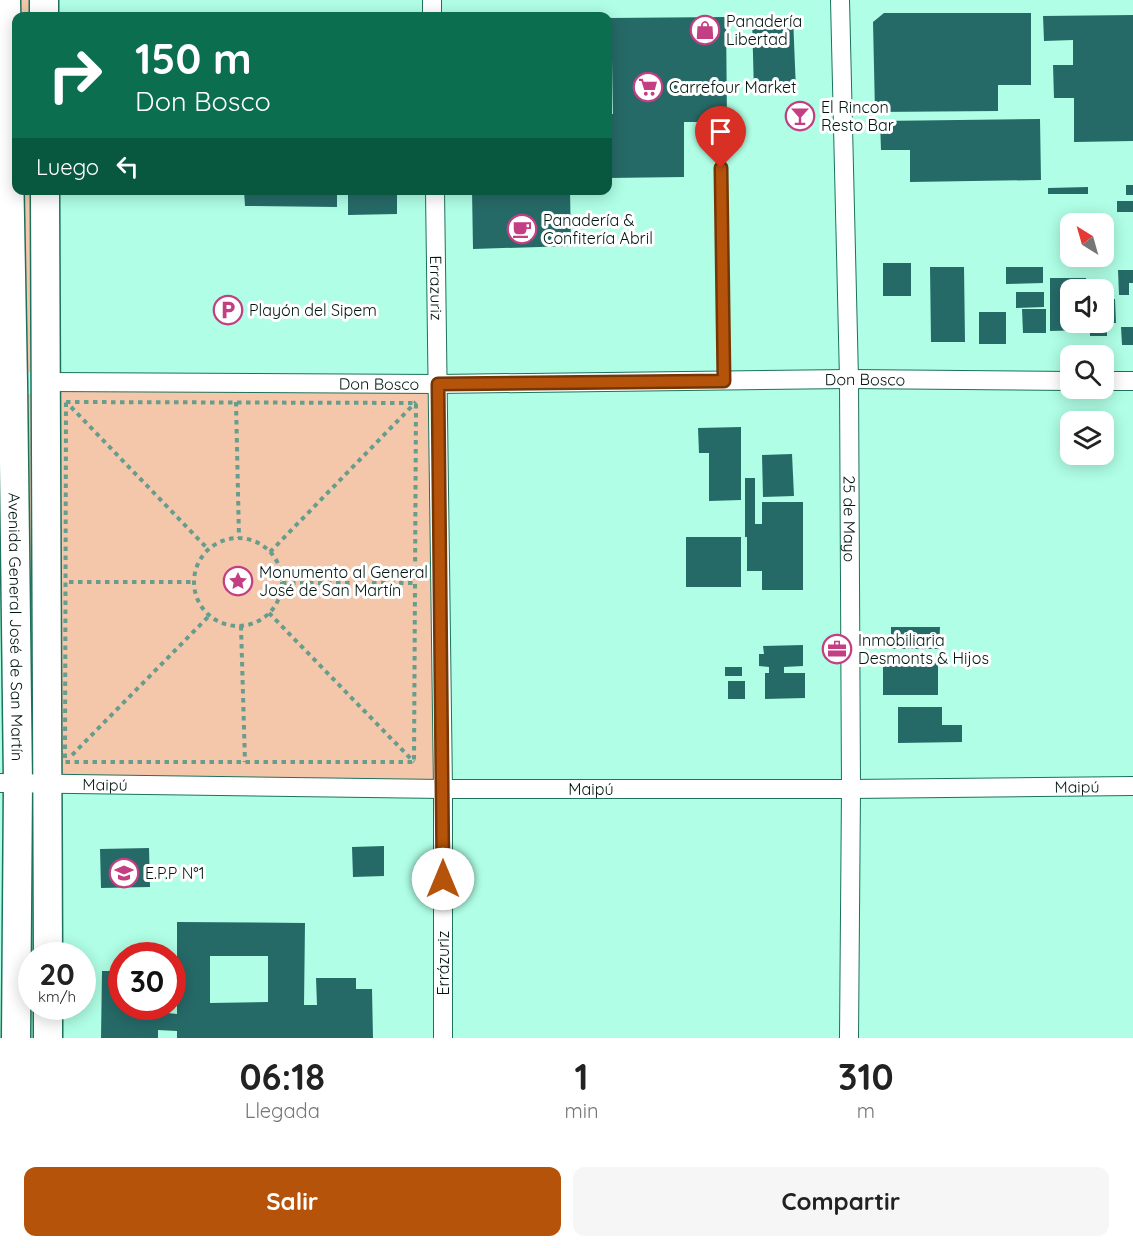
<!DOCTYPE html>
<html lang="es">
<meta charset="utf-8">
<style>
:root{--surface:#fff;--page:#f6f6f6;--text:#222;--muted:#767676;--accent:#b45309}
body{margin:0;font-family:Quicksand,sans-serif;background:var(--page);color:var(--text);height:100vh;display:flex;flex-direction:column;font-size:22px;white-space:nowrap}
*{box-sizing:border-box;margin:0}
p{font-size:20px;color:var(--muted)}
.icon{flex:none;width:33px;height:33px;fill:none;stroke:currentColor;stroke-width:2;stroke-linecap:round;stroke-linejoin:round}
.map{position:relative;height:1038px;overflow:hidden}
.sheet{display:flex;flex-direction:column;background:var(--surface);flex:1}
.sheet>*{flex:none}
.hud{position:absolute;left:12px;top:12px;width:600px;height:183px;border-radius:12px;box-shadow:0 3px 15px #0003;background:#0b6e4f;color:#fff;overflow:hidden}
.needle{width:39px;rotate:323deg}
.buttons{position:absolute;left:1060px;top:213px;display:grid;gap:12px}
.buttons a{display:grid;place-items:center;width:54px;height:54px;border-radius:12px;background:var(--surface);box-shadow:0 3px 15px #0003;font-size:30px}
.speed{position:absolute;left:18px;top:942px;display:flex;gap:12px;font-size:30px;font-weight:700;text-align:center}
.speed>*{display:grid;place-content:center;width:78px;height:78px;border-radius:50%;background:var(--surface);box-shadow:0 3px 15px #0003;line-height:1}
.speed small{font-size:15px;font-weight:400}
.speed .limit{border:9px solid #d22;background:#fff;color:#111}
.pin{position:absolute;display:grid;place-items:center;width:51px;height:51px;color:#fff;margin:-62px -26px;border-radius:50% 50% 50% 0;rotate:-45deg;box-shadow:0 0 6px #0007}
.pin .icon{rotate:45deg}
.me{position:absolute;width:66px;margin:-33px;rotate:0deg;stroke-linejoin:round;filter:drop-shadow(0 0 4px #0008)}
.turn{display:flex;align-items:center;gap:21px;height:126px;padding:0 24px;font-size:27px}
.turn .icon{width:78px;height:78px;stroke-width:2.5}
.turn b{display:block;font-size:42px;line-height:51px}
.then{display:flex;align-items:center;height:57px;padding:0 24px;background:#0003;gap:12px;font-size:22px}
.eta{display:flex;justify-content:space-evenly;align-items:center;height:102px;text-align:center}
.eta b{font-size:36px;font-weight:800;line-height:42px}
.button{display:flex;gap:12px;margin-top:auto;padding:12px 24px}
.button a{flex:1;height:69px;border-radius:12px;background:var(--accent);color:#fff;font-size:24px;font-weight:800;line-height:69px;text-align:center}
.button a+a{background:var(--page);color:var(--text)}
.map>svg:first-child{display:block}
.green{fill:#f4c7ab}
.building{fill:#266a68;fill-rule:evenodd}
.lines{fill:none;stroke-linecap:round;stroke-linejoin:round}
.lane-casing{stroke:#1e715c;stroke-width:11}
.street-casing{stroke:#1e715c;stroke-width:20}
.primary-casing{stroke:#1e715c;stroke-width:31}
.path{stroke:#669d8c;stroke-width:4;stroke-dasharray:4.5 4.5;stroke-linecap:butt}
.lane{stroke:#fff;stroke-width:9}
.street{stroke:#fff;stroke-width:18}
.primary{stroke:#fff;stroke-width:28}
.route-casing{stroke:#753606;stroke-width:15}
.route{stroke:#b45309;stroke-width:10}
.labels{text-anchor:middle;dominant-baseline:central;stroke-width:6;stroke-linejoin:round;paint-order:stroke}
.poi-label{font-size:16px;fill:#011710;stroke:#fff;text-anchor:start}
.street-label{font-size:16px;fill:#011710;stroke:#fff}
</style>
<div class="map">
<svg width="1133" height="1038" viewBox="0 0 1133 1038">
<rect width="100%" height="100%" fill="#affee5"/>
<g class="green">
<rect x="16" y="0" width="19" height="16"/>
<polygon points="18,191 37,191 36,369 30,372 24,371"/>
<polygon points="47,382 438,384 443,789 48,783"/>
<polygon points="28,394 36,395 37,770 31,770 25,396"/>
</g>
<g class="building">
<polygon points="884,13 1031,13 1031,85 998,85 998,111 875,112 873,22"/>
<polygon points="1133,15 1133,141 1074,142 1074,98 1054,98 1053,65 1073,65 1073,40 1044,41 1043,16"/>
<polygon points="726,17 727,122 684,122 684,177 608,178 608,114 613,114 612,60 608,60 608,18"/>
<polygon points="752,17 793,17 796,91 754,93"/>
<polygon points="1040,119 1041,180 910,182 910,150 881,150 880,121"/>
<rect x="1126" y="185" width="7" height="10"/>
<polygon points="1088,187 1088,194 1048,194 1048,188"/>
<polygon points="244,190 337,190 337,207 245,206"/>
<polygon points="348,190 397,190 397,214 348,215"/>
<polygon points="472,190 570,190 571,246 473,249"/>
<rect x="1117" y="201" width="16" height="11"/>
<rect x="883" y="263" width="28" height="33"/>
<polygon points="930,267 964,267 965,342 931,342"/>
<polygon points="1006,267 1043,267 1043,283 1006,284"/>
<polygon points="1118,270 1133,270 1133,283 1129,283 1129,295 1119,295"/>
<polygon points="1050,278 1086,278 1086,290 1071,290 1071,322 1087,322 1087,330 1050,331"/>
<polygon points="1016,292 1044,292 1044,307 1016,308"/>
<polygon points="1104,299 1115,299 1116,323 1107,323 1107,336 1090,336 1090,322 1104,322"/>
<polygon points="1022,309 1046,309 1046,333 1023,333"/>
<rect x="979" y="312" width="27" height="32"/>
<polygon points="1121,327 1133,327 1133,345 1122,345"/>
<polygon points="741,427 741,500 709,501 709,453 699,453 698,428"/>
<polygon points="792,454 794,496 763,497 762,455"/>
<polygon points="745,478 755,478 755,524 762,524 762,502 803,502 803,590 762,590 762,571 747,571 747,537 745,537"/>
<rect x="686" y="537" width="55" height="50"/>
<polygon points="891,627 940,627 939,649 891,649"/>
<polygon points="803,645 803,666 784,667 784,673 805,673 805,698 765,699 765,673 769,673 769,667 759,666 759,654 764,654 763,646"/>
<rect x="883" y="662" width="55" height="33"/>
<rect x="725" y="667" width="17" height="9"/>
<rect x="728" y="681" width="17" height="18"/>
<polygon points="898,707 942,707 942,725 962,725 962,742 898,743"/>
<polygon points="384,846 384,876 353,877 352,847"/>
<polygon points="149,848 150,887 101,888 100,849"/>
<path d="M177 922 305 923 304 1005H317L316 978H356V989H372L373 1038H177V1031L158 1030V1038H101L102 971H122V1006H158V1012L177 1014ZM210 956H268V1002L210 1003Z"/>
</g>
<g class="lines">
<g class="lane-casing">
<polyline id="lane" points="721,168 724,381"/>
</g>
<g class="street-casing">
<g id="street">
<polyline points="432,0 432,16"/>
<path id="s1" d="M840 0 849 379 851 789 849 1038"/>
<path id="s2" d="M435 190 443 789V1038"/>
<polyline points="1104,381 1133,381"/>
<path id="s3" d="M47 382 438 384 849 379 1071 381"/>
<path id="s4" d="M0 783 443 789H851L1133 786"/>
</g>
</g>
<g class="primary-casing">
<g id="primary">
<path id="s5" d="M6 0 13 383 18 783 16 1038"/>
<polyline points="44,0 44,16"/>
<polyline points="45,190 48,956"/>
<polyline points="48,1038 48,1006"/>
</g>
</g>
<g class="path">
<polygon points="66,402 416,403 414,762 65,762"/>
<polyline points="236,402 239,538"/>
<polyline points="71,407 208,549"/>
<circle cx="238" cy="582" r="44"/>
<polyline points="270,552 416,402"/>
<polyline points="69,582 193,582"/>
<polyline points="282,583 415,583"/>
<polyline points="269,613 414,762"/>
<polyline points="241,626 245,762"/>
<polyline points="72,755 209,616"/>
</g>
<use href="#lane" class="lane"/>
<use href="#street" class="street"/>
<use href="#primary" class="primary"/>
</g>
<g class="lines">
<g class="route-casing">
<polyline id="route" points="443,879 438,384 724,381 721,168"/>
</g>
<use href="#route" class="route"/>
</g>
<defs>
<g id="shop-ring" transform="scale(1.5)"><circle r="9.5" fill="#fff" stroke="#c33e82" stroke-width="1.5"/><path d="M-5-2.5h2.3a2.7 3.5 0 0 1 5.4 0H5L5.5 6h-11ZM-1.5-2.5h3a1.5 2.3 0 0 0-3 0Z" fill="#c33e82"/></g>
<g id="supermarket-ring" transform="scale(1.5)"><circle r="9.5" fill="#fff" stroke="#c33e82" stroke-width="1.5"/><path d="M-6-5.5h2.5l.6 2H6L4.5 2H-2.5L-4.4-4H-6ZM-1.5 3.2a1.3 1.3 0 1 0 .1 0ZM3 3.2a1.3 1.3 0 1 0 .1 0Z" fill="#c33e82"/></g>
<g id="bar-ring" transform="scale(1.5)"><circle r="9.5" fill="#fff" stroke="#c33e82" stroke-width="1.5"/><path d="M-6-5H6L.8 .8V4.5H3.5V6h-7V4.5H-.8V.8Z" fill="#c33e82"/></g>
<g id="cafe-ring" transform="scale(1.5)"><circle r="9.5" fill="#fff" stroke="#c33e82" stroke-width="1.5"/><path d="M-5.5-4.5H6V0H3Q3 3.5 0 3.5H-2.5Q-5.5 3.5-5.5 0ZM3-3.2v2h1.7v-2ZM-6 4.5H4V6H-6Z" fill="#c33e82"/></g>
<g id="parking-ring" transform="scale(1.5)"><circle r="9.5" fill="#fff" stroke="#c33e82" stroke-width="1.5"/><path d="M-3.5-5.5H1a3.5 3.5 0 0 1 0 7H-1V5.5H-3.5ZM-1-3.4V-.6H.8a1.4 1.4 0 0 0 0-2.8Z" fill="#c33e82"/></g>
<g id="sight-ring" transform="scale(1.5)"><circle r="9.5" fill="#fff" stroke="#c33e82" stroke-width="1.5"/><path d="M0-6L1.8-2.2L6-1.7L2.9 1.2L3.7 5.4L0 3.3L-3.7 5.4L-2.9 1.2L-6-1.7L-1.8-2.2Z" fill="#c33e82"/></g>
<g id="office-ring" transform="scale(1.5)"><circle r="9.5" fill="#fff" stroke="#c33e82" stroke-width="1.5"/><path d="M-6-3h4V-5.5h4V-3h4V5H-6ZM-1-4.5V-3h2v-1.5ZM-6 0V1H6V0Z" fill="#c33e82"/></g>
<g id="school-ring" transform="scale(1.5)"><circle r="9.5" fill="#fff" stroke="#c33e82" stroke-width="1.5"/><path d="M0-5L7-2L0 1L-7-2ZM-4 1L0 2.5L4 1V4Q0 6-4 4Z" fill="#c33e82"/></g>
</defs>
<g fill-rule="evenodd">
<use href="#shop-ring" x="705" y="30"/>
<use href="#supermarket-ring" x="648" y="87"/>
<use href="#bar-ring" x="800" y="116"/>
<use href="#cafe-ring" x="522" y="229"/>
<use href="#parking-ring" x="228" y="310"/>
<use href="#sight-ring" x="238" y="581"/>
<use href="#office-ring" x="837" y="649"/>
<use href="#school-ring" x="124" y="873"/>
</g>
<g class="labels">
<g class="poi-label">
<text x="726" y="21">Panadería<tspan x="726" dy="18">Libertad</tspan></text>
<text x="669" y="87">Carrefour Market</text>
<text x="821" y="107">El Rincon<tspan x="821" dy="18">Resto Bar</tspan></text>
<text x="543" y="220">Panadería &amp;<tspan x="543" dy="18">Confitería Abril</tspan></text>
<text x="249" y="310">Playón del Sipem</text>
<text x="259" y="572">Monumento al General<tspan x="259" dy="18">José de San Martín</tspan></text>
<text x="858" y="640">Inmobiliaria<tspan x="858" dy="18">Desmonts &amp; Hijos</tspan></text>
<text x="145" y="873">E.P.P N°1</text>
</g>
<g class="street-label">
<text stroke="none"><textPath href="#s2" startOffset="98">Errazuriz</textPath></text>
<text stroke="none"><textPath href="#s3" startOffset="818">Don Bosco</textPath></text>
<text stroke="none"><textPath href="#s3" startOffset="332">Don Bosco</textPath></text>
<text stroke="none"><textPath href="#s1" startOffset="519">25 de Mayo</textPath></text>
<text stroke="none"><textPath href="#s5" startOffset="627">Avenida General José de San Martín</textPath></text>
<text stroke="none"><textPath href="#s4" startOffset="105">Maipú</textPath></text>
<text stroke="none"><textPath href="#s4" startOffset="1077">Maipú</textPath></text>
<text stroke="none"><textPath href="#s4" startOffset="591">Maipú</textPath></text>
<text transform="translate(443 963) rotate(-90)">Errázuriz</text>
</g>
</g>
</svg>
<div class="buttons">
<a><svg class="needle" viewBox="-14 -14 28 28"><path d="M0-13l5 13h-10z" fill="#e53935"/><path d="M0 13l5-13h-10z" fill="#767676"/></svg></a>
<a><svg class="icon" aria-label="sound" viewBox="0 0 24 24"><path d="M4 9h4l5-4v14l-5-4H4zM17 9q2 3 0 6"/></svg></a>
<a><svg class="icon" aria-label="search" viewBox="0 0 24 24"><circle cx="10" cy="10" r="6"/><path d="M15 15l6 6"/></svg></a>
<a><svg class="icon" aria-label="layers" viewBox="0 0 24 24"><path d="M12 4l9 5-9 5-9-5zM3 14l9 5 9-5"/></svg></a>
</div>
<div class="speed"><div>20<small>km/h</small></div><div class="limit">30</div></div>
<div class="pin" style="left:721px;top:168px;background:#d93025"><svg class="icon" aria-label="arrive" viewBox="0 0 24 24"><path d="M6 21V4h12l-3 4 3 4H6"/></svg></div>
<svg class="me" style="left:443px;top:879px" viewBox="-20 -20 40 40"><circle r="19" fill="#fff"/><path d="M0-13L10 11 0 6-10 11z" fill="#b45309"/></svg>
<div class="hud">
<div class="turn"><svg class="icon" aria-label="right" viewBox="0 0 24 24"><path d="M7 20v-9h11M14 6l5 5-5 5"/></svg><div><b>150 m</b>Don Bosco</div></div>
<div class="then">Luego<svg class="icon" aria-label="left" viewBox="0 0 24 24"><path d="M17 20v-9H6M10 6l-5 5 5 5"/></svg></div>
</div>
</div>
<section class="sheet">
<div class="eta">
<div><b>06:18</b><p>Llegada</p></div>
<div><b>1</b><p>min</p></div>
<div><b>310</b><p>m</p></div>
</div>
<div class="button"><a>Salir</a><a>Compartir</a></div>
</section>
